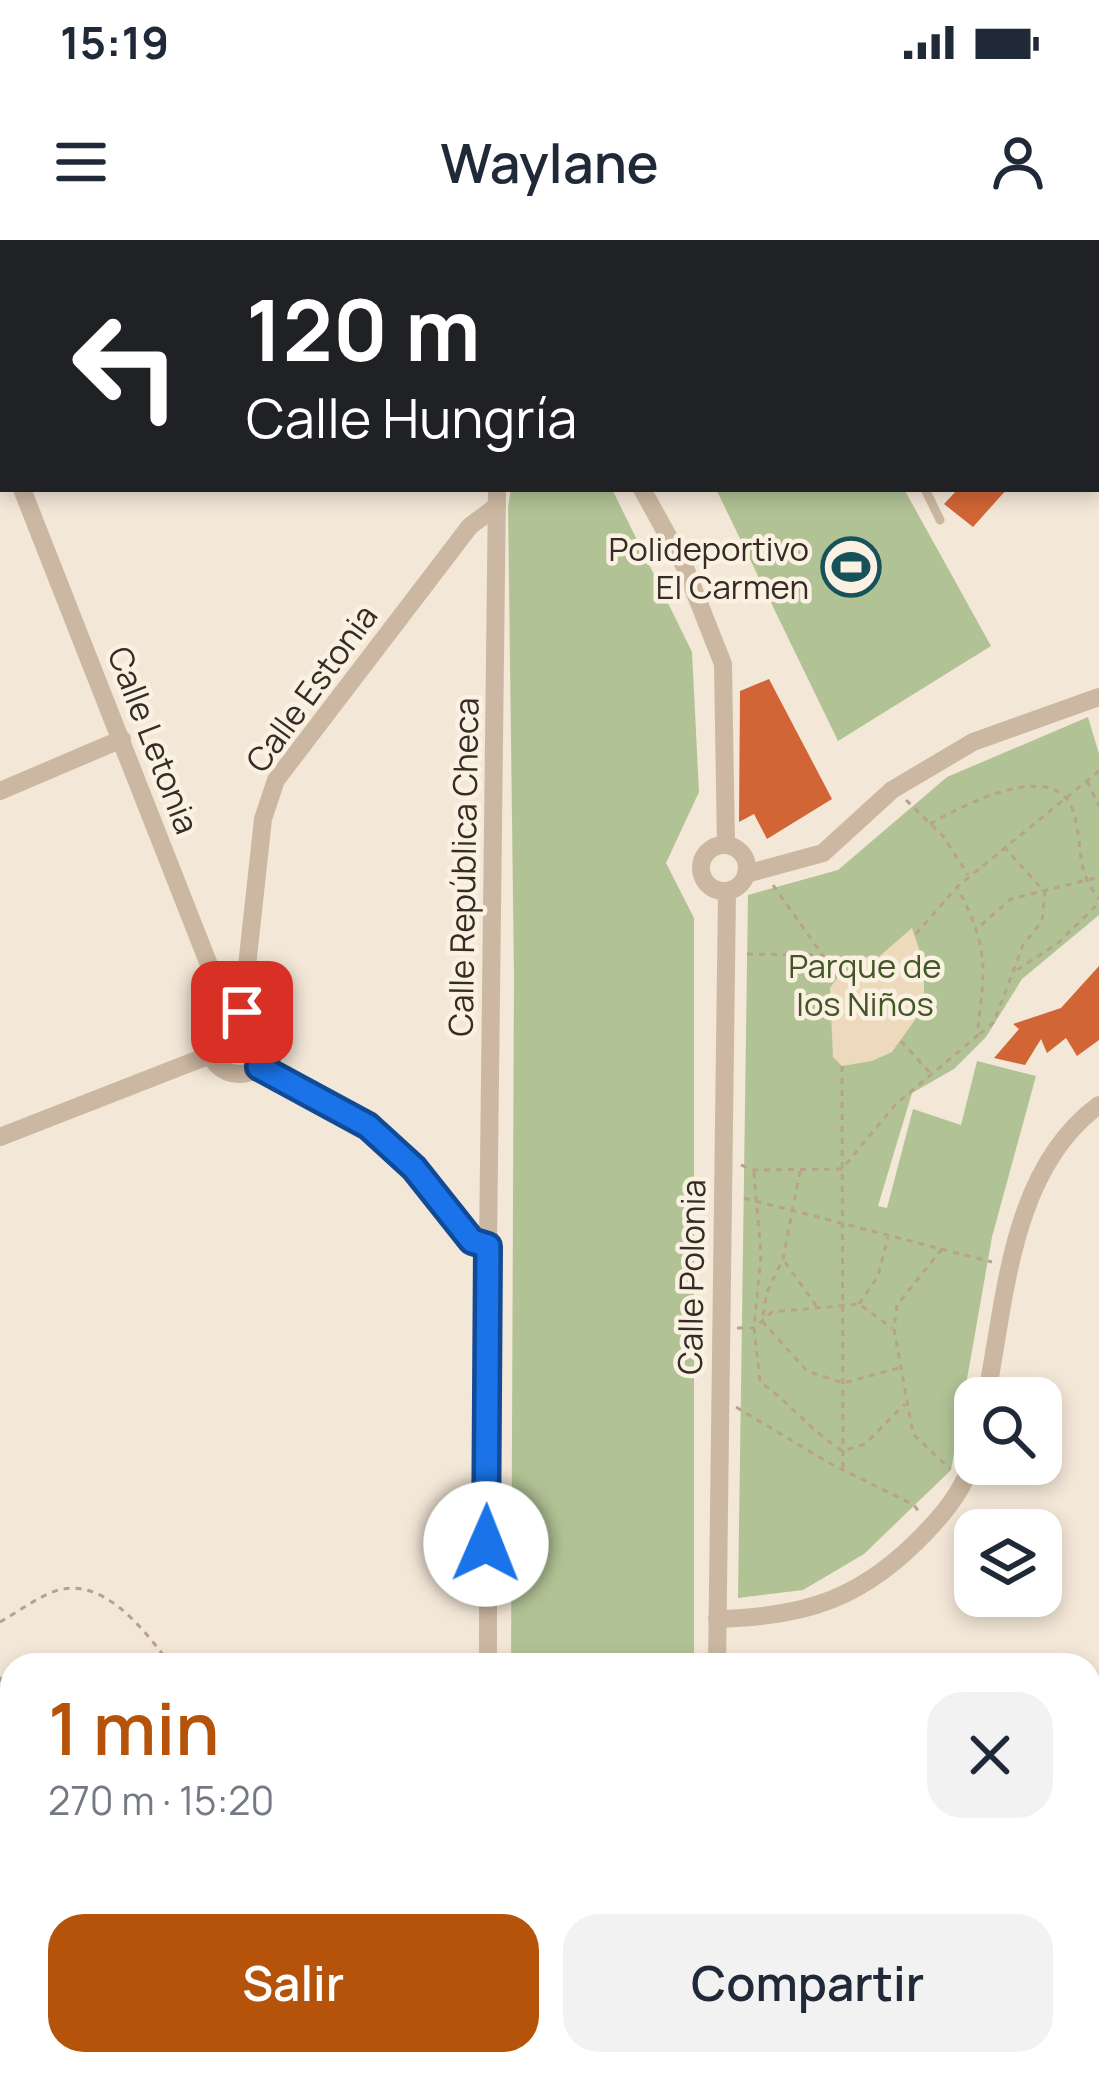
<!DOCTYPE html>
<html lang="es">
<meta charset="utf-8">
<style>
:root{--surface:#fff;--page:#f2f2f3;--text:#1f2937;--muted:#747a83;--accent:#b45309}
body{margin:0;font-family:Manrope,sans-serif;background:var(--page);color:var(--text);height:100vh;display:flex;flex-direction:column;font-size:45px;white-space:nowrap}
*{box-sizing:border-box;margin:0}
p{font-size:39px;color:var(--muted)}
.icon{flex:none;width:66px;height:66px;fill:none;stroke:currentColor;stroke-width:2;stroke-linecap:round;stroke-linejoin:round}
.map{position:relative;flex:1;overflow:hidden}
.drawer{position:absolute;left:0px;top:1413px;width:1101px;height:423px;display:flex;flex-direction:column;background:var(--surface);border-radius:36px 36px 0 0;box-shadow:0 6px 18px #0003}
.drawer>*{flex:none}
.top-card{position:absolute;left:0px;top:0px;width:1101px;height:252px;box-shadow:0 6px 18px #0003;background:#202124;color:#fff;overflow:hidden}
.fabs{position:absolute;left:954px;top:1137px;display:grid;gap:24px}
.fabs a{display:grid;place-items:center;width:108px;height:108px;border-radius:24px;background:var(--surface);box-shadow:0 6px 18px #0003;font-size:60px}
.pin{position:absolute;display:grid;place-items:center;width:102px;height:102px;color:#fff;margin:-51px;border-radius:24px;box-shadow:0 6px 18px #0006}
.me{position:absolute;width:132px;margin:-66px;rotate:1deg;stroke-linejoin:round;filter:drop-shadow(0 0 9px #0008)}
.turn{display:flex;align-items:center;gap:42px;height:252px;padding:0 48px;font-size:54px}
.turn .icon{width:156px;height:156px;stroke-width:2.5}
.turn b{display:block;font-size:84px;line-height:102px}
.round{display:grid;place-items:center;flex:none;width:126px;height:126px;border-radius:36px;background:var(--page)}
.headline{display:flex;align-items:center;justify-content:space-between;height:204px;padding:0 48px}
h1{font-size:72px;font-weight:600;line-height:90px;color:var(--accent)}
.action{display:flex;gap:24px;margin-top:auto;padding:24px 48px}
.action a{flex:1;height:138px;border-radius:36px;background:var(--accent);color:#fff;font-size:48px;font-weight:600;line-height:138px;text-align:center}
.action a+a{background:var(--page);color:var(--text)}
.status{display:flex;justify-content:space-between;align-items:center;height:84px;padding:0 60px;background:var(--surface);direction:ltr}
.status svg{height:33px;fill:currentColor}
header{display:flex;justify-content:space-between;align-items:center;height:156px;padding:0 48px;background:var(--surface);font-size:54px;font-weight:600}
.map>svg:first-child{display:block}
.green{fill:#b1c395}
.plaza{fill:#eddabc}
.building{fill:#d26536}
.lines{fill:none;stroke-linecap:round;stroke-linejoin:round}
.path{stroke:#b8a28c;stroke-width:3;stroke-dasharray:6 6;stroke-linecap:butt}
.service{stroke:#ccb8a2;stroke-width:9}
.minor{stroke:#ccb8a2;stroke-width:18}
.secondary{stroke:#a08673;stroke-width:27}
.route-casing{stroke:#114b97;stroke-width:30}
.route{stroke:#1a73e8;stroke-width:21}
.labels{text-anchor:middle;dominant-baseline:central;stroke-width:9;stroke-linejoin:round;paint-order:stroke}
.poi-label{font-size:33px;fill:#362b25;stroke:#fbf1e3;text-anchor:end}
.street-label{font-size:33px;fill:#362b25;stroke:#fbf1e3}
.park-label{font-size:33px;fill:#425626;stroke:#fbf1e3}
</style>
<div class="status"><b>15:19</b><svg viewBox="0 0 49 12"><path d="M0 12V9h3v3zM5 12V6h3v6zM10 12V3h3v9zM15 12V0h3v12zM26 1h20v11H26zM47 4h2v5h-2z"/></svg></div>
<header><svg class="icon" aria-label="menu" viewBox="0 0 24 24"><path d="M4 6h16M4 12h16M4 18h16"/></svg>Waylane<svg class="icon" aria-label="person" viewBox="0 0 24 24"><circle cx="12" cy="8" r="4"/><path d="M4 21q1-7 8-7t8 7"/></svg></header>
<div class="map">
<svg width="1099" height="1834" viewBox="0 0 1099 1834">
<rect width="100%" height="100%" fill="#f3e7d7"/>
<g class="green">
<polygon points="511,249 612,249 692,412 699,552 666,623 694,678 694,1425 511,1424 514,735 508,267"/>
<polygon points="716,249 904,249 991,406 838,501"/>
<polygon points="1088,477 1099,514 1099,675 1022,739 986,797 954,829 912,853 878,966 887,968 913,869 961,885 977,821 1036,836 992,997 951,1230 864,1314 803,1350 738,1358 748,655 838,630 947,537"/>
<polygon points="1099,1741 1099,1834 1001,1834 1004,1824 1089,1824 1089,1749"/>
</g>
<polygon class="plaza" points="912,688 924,724 924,753 917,777 892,812 872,821 842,826 833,817 830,748 838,737 870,715 874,721"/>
<g class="building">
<polygon points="958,249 1007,249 973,287 944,264"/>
<polygon points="769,439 832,559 767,599 754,574 739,582 740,451"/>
<polygon points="1099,726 1099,800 1077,816 1066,798 1047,813 1041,799 1025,825 994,818 1019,789 1013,784 1061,768"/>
</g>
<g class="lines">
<g class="path">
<polyline points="928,0 932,3"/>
<polyline points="1098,208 1099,208"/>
<polyline points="1087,541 1099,566"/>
<polyline points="906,560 943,596 968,635"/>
<path d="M930 584C960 567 1055 516 1073 571 1084 605 1074 629 1099 659"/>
<polyline points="773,645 838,737"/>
<polyline points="981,685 1011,659 1099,637"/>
<polyline points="916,694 957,647 1099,531"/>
<polyline points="747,714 821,715"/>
<polyline points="1017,730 1058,703 1099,663"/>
<polyline points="980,794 994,782 1023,705 1042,681 1045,652 1006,609"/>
<polyline points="901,801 932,835"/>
<polyline points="842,826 843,1230"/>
<path d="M741 925 754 930 842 929 895 865 977 796C985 728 990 709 957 647"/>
<polyline points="800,931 783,1019 767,1052 762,1081 807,1131 843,1143 899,1128"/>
<path d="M754 932 761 1015 754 1088 760 1142C791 1163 811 1192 843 1211L865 1204 905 1164"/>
<polyline points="744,958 992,1022"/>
<polyline points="942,1009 897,1065 894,1089 913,1194 950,1229"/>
<polyline points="785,1022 818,1068"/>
<polyline points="859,1064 878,1036 888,997"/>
<polyline points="737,1088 754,1088 772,1072 859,1064 892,1088"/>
<polyline points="736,1167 829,1223 914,1265 919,1272"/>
<path d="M0 1382C16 1373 32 1361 50 1353 101 1331 144 1390 171 1425"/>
<polyline points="0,1437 12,1466"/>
<polyline points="1089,1777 1099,1771"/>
<polyline points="1089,1803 1099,1789"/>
<polyline points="177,1824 181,1834"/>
<polyline points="1039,1834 1045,1824"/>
<polyline points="1081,1834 1082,1824"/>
</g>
<polyline class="service" points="925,249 940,280"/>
<g class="minor">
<polyline points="512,0 513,3"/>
<polyline points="319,3 325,0"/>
<polyline points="22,249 228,773"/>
<polyline points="642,249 684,325 723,424 726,605"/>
<polyline points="0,551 122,499"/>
<circle cx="724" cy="628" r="23"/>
<polyline points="746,634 823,613 892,550 973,502 1099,457"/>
<circle cx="239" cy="803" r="31"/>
<polyline points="242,772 263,579 276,540 470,286 497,266"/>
<polyline points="259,827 367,886 414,928 472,1001 488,1007 488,1425"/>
<polyline points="0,897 210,815"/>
<polyline points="488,1007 497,249"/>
<path d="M986 1158C1006 1059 1010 930 1099 865"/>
<path d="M717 1379C807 1377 864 1358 927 1291 949 1268 967 1244 975 1212"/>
<polyline points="717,1425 727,651"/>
<polyline points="1089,1496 1099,1485"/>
<polyline points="1089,1576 1096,1570"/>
<polyline points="895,1827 896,1824"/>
<polyline points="794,1834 803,1824"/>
<polyline points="838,1834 839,1824"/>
</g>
<g class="secondary">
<polyline points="962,0 965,3"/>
<polyline points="995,0 998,3"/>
<polyline points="1098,127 1099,128"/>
<polyline points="1098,168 1099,170"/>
</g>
</g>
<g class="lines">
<g class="route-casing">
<path id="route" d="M242 772C270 780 278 805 259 827L368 886 414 928 472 1001 488 1006 486 1304"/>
</g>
<use href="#route" class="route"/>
</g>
<defs>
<g id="stadium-ring" transform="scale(3)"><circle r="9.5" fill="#fbf1e3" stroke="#17525b" stroke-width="1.5"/><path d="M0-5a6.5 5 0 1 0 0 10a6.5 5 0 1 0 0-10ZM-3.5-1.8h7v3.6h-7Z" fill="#17525b"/></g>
</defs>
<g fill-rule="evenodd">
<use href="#stadium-ring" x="851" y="327"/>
</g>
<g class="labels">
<g class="poi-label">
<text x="809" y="308">Polideportivo<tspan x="809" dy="38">El Carmen</tspan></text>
</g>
<g class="street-label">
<text transform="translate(311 448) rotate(-54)">Calle Estonia</text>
<text transform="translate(154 500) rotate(69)">Calle Letonia</text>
<text transform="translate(463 627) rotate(-89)">Calle República Checa</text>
<text transform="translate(691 1037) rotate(-89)">Calle Polonia</text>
</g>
<g class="park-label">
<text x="865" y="725">Parque de<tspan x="865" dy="38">los Niños</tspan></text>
</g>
</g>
</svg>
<div class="fabs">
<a><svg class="icon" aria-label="search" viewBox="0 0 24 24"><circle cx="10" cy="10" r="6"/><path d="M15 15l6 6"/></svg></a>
<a><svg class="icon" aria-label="layers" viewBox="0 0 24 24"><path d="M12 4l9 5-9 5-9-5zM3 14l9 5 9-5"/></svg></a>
</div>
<div class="pin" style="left:242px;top:772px;background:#d93025"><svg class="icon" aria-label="arrive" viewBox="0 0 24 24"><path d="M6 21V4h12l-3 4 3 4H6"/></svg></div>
<svg class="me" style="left:486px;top:1304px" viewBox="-20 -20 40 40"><circle r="19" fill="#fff"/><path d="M0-13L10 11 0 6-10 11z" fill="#1a73e8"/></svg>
<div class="top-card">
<div class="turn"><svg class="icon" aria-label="left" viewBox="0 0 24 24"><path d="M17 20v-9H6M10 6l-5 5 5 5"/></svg><div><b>120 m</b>Calle Hungría</div></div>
</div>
<section class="drawer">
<div class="headline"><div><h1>1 min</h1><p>270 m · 15:20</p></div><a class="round"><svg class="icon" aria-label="close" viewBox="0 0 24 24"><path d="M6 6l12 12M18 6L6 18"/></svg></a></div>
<div class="action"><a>Salir</a><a>Compartir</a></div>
</section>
</div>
